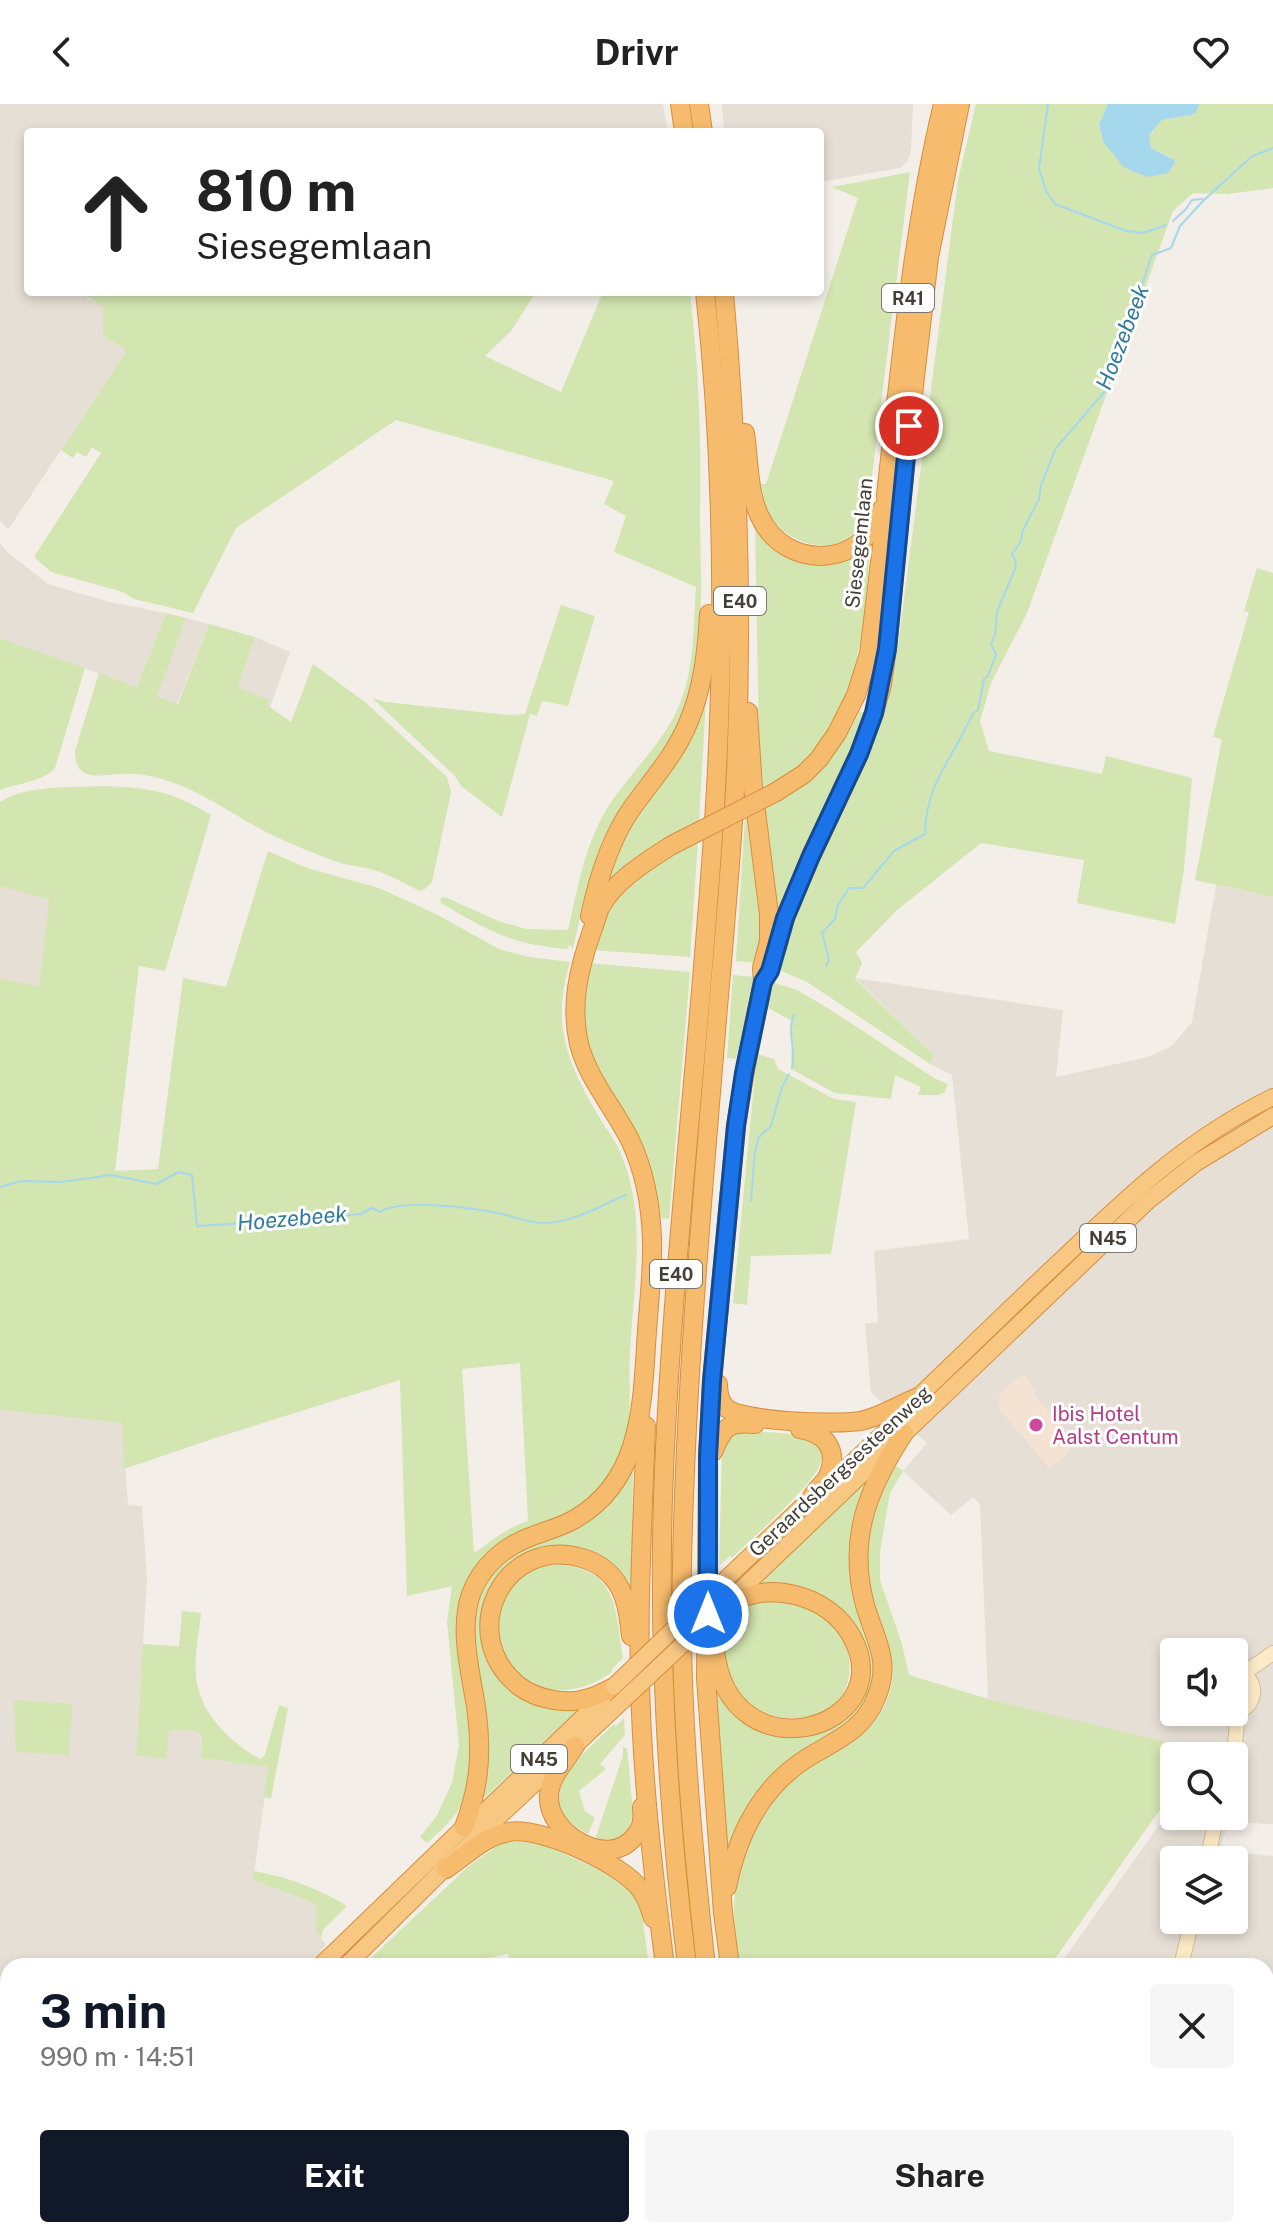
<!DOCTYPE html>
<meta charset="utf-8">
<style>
:root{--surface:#fff;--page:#f6f6f6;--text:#222;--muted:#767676;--accent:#111827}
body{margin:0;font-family:"Public Sans",sans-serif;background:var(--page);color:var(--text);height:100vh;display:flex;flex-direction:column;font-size:30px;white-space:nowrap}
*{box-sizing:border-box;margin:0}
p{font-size:26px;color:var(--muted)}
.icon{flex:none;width:44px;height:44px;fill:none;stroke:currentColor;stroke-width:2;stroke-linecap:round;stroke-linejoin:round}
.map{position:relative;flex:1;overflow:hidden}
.side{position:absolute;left:0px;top:1854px;width:1274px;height:280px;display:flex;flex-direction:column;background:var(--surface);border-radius:24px 24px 0 0;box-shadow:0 4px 12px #0003}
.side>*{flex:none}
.top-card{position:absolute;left:24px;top:24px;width:800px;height:168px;border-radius:8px;box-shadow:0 4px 12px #0003;background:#fff;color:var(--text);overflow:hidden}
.buttons{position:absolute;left:1160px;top:1534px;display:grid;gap:16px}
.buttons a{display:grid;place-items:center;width:88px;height:88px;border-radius:8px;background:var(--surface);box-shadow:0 4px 12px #0003;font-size:40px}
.pin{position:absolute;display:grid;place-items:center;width:68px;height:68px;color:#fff;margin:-34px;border:4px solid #fff;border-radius:50%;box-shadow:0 2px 8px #0007}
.me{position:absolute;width:88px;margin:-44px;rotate:0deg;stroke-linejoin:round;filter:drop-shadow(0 0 6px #0008)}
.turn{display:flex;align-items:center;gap:28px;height:168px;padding:0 40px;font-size:36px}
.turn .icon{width:104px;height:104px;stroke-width:2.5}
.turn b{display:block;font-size:56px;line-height:68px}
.round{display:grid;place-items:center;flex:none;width:84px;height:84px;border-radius:8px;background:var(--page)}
.overview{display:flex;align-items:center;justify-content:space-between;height:136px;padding:0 40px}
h1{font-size:48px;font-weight:700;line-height:60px;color:var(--accent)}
.primary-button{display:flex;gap:16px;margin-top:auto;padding:16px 40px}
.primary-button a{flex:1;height:92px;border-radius:8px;background:var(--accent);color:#fff;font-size:32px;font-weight:700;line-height:92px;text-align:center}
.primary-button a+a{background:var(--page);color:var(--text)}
header{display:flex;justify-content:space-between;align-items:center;height:104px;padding:0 40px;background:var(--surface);font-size:36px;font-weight:700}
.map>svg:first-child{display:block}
.residential{fill:#e6dfd5;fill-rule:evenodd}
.commercial{fill:#f4e2d3}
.industrial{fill:#e2ddd8}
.green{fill:#d3e5b1;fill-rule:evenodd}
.water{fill:#a5d7ed}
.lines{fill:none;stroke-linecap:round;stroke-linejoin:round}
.stream{stroke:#a5d7ed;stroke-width:2}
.secondary-casing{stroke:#d1bc98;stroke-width:16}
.trunk-casing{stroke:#d68e3d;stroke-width:18}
.motorway-casing{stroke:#d68e3d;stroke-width:20}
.secondary{stroke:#fceac7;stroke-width:14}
.trunk{stroke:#f8c883;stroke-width:16}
.motorway{stroke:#f7bb6d;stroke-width:18}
.trunk-bridge-casing{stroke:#d68e3d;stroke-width:18;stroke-linecap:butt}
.motorway-bridge-casing{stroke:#d68e3d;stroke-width:20;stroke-linecap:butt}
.trunk-bridge{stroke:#f8c883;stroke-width:16}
.motorway-bridge{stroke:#f7bb6d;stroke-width:18}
.route-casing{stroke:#114b97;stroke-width:20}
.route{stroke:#1a73e8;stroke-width:14}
.hotel-dot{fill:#d1479c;stroke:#fff;stroke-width:3}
.labels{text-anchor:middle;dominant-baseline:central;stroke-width:6;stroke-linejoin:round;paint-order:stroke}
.shield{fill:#fff;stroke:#7d7872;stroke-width:2}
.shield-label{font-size:18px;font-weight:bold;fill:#453e36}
.street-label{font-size:20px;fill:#453e36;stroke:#fff}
.hotel-label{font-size:20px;fill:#b23c85;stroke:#fff;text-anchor:start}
.water-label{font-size:22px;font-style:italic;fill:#307a9c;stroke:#fff}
</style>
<header><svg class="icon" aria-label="back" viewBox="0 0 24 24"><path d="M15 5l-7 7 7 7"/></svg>Drivr<svg class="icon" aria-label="heart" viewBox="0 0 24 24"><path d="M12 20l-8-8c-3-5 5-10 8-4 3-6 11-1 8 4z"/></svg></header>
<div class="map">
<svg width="1273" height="2134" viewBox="0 0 1273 2134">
<rect width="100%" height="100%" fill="#f3eee7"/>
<g class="residential">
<polygon points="0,0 663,0 668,28 28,28 28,188 86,188 85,192 103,203 124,244 125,249 8,426 0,416"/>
<polygon points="722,0 913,0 911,46 908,57 900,64 820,78 820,28 724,28"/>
<polygon points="0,439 7,448 48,480 110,498 166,509 137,583 0,534"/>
<polygon points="186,514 209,520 177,600 156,591"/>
<polygon points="255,533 290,548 270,603 267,601 268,596 238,583"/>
<path d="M1216 781 1273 793V1720L1228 1718 1220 1747 1273 1752V1904L1266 1903V1862H1059L1174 1700V1712H1234V1652H1208L1203 1648 1200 1652H1174V1687L1116 1766 868 1660 1200 1647 988 1595 980 1400 973 1393 951 1411 903 1367 927 1339 871 1289 865 1219H878L874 1147 969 1135 952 971 930 960 934 952 855 874 1063 906 1056 973 1148 953 1172 942 1192 918ZM1174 1548H1234V1608H1174ZM1174 1756H1234V1816H1174Z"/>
<polygon points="0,782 49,794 39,884 0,874"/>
<polygon points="0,1306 122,1319 128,1401 142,1402 147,1476 136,1651 169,1626 190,1626 202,1631 201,1654 269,1663 253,1776 314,1799 317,1806 319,1832 326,1840 321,1850 307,1862 8,1862 8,2120 0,2127"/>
<polygon points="220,2126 319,2126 312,2134 216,2134"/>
<polygon points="934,2126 1132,2126 1131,2134 933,2134"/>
</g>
<polygon class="commercial" points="1023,1270 1036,1286 1033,1289 1072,1336 1070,1346 1050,1365 999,1305 1000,1289"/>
<g class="industrial">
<polygon points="80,2126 220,2126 221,2127 216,2134 70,2134"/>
<polygon points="398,2126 660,2126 612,2134 395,2134"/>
</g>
<g class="green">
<polygon points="976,0 1108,0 1099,20 1103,37 1173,54 1151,44 1149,32 1162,16 1195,10 1200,0 1273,0 1273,84 1227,90 1193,89 1173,107 1027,509 991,579 980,617 989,647 1102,670 1106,652 1192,674 1184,765 1175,820 1077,799 1084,756 981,739 896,807 856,848 862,859 855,875 934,952 930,960 807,878 774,864 805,787 869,650 886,604 897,549 958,76"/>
<path d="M910 68 867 412C862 419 858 427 851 432 827 451 790 439 773 416 765 407 764 392 761 380H766L858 94 832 83Z"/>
<path d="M86 188H536L511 227 485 252 561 288 603 188H690C693 220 697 253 698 285 701 329 700 374 700 419 701 480 705 546 684 605 667 650 631 682 609 723 590 760 583 804 573 845L569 840 568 845C511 841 489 827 441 799L440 795 443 793 447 794 498 817 526 825 568 826C579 779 586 733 614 694 636 663 663 638 678 604 695 567 693 522 696 483L614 448 626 412 604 400 614 377 396 316 236 424 193 509 134 495 123 488 51 468 34 453 101 349 92 343 86 353 77 348 73 354 61 346 125 249 124 244 103 231V203L85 191Z"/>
<path d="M755 417 795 454 870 438C865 531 858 640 763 685L759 640Z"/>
<polygon points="1257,464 1273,469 1273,793 1195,776 1222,635 1213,633 1249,508 1244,507"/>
<polygon points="561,501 595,512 568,602 542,597 537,612 530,610 502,713 461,682 456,673 372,594 385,598 508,611 525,610"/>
<path d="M166 509 186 514 157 592 178 600 209 520 255 533 238 583 269 596 267 601 291 618 313 560 365 598 447 673 451 688 432 778 425 785 419 787C405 779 389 771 374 766 364 763 354 762 344 760 327 755 309 747 292 740 234 717 184 666 119 670 96 672 75 677 75 647L99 569 137 583Z"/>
<path d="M0 534 85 564 55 664C43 678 18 679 0 686Z"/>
<path d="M707 578 699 717C664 737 625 754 602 787L614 744Z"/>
<path d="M860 607 865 609 861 628 778 812 763 704C808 689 840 648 860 607Z"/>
<path d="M105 682C150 684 172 687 211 711L165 867 139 862 115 1067 158 1065 183 874 226 883 268 747 307 764 379 784 436 810 499 845 529 853 570 858C551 921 567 958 599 1013 607 1026 618 1040 623 1055 647 1117 633 1184 630 1248 628 1277 633 1310 625 1339 620 1354 612 1369 602 1381 590 1397 571 1407 555 1419 525 1440 495 1461 465 1482 447 1528 466 1588 470 1636 472 1657 473 1678 464 1697 455 1714 440 1727 427 1739L420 1733 436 1713 452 1679 459 1641 447 1518 452 1482 407 1492 400 1276 215 1334 124 1365 122 1319 0 1306V874L39 883 49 795 0 782V698C26 680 74 684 105 682ZM520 1259 528 1417C506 1424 492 1437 474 1449L462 1265Z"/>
<polygon points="752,710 762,810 758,859 736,857 745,713"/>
<path d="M698 737 690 853 592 846C598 832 602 817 609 805 627 771 666 755 698 737Z"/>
<path d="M588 859 690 868 669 1115 661 1114C656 1085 651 1057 637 1031 619 997 592 966 585 927 581 904 585 882 588 859Z"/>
<polygon points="733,871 755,873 736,955 727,954"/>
<polygon points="771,878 797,886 831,906 934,974 948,980 944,989 938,991 918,991 921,983 895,971 891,995 835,989 791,965 792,917 765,902"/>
<polygon points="757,950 774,955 778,965 834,995 856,998 831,1150 751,1152 747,1201 733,1199"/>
<path d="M740 1327C755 1328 802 1328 813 1336 820 1341 823 1351 821 1358 815 1380 751 1435 732 1454L730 1452 719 1462 722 1348 726 1334Z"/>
<polygon points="633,1355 632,1505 584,1449 498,1476 497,1567 579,1605 477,1701 471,1530 478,1488 507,1452 553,1433"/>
<path d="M896 1362 903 1367 890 1389 880 1448V1476L902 1540 909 1571 988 1595 1203 1647 1199 1652H1174V1685L1050 1862H740C737 1842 732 1821 734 1801 738 1749 763 1696 806 1666 842 1641 873 1636 889 1590 900 1558 884 1531 875 1501 860 1454 868 1403 896 1362Z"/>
<polygon points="872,1368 855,1415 876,1556 870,1594 851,1620 803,1649 724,1765 712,1568 769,1627 856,1596 851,1522 758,1484 756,1480"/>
<path d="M559 1460C619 1467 615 1505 623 1554L612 1565V1568C579 1593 528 1596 505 1554 489 1525 500 1484 529 1467 537 1462 549 1461 559 1460Z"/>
<path d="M783 1497C803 1501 822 1509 836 1525 861 1554 851 1606 810 1614 805 1615 798 1614 792 1614 739 1615 726 1568 718 1525L735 1511 733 1508C748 1497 766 1497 783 1497Z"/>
<path d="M182 1507 201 1509C199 1529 194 1552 196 1572 199 1609 230 1638 260 1655L265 1651 279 1601 288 1604 271 1695 264 1693 268 1663 201 1654 202 1631 190 1626H169L166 1655 136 1651 143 1540 179 1542Z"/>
<polygon points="14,1596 72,1600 69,1651 16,1648"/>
<path d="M624 1614 625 1631 600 1660 606 1665 579 1687 585 1707 595 1714 588 1730C523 1696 583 1651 614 1620L616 1622Z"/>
<path d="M623 1643 627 1644 633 1708C631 1729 616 1741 595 1735L623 1652Z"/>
<polygon points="504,1737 536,1739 554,1745 614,1773 623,1780 634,1790 641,1803 649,1862 511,1862 508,1850 448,1862 362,1862 468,1763"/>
<path d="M254 1767C288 1773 317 1784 347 1802L323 1826 321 1834 316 1826 317 1806 314 1799 253 1776Z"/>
<polygon points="660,2126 717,2126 719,2134 612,2134"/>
<polygon points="833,2126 934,2126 933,2134 832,2134"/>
</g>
<polygon class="water" points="1108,0 1200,0 1195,10 1162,16 1149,31 1151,44 1173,55 1175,59 1168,69 1147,73 1123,63 1103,37 1099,20"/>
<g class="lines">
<g class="stream">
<polyline points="1047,0 1048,1 1039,64 1046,87 1055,100 1126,127 1143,129 1166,121"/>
<polyline points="1173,117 1186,105 1192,96 1202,95"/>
<path d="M826 862 829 856 822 829 835 815 838 801 849 784H863L894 747 925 730C925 680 954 653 973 609L978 606 984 575 988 572 996 550 991 541 995 531 997 508 1015 465 1016 458 1012 450 1020 439 1023 426 1039 395 1041 381 1056 344 1106 286 1152 151 1171 144 1180 122 1204 96 1251 53 1273 44"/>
<path d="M792 964C797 946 786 928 794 911"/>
<path d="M0 1083 21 1077 61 1078 111 1071 156 1080 179 1068 192 1071 197 1122 297 1116 361 1110 372 1104 380 1108C403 1094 475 1104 502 1110 515 1113 531 1120 545 1119 574 1118 600 1102 626 1091"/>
<polyline points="751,1097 755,1047 759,1033 771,1022 782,983 789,970"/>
</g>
<g class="secondary-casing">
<g id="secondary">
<polyline points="1244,1569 1273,1549"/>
<path d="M1224 1608C1256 1614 1265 1574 1234 1565"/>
<polyline points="1234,1652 1238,1608"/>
<polyline points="1207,1756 1217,1712"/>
<polyline points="1181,1862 1192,1816"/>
<polyline points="0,1994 8,1994"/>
<polyline points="1140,2134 1141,2126"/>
</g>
</g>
<g class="trunk-casing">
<g id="trunk">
<path d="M727 1474 812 1393 823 1386 908 1306 918 1293C965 1248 1012 1202 1060 1157 1128 1092 1187 1035 1273 993"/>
<polyline points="730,1496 1148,1097 1196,1059 1273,1012"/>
<polyline points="320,1862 464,1723 474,1718 611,1586"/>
<polyline points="346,1862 458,1751 616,1603"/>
<polyline points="6,2134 15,2126"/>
<polyline points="32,2134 42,2126"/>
</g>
</g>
<g class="motorway-casing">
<g id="motorway">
<polyline points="680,0 684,28"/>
<polyline points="699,0 703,28"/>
<path d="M745 329C749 356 748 389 760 413 786 468 865 464 882 405"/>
<path d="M776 688 804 670 819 655 837 629 856 591 869 550 887 400 886 391C901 259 912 129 943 0"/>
<path d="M590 812C598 775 610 735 632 704 652 676 676 650 689 617 703 583 707 547 709 510"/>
<polyline points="776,846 785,814 811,752 859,650 874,609 882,580 887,545 906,350 929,153 960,0"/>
<path d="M718 1280C718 1288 719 1296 725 1303 740 1318 838 1321 860 1317 881 1313 898 1301 918 1293"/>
<path d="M646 1322C643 1407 638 1493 640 1578 642 1672 653 1768 665 1862"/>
<path d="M800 1325C826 1329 839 1346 828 1372 824 1380 816 1385 812 1393"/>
<path d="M713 1348C723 1325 726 1317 755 1320"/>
<path d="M715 1546C729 1675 902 1626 852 1533 840 1511 819 1497 795 1491 779 1487 763 1487 747 1492 740 1495 737 1497 730 1496"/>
<path d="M612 1584C605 1587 597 1592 589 1594 568 1601 537 1596 519 1582 455 1531 503 1431 582 1454 596 1458 609 1467 617 1479 627 1494 629 1514 631 1532"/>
<path d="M575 1642C565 1658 550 1673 549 1691 546 1729 608 1766 634 1733 638 1728 642 1722 642 1716 643 1712 642 1707 642 1703"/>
<path d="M464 1723C479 1684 482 1652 477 1610 472 1572 458 1528 471 1490 481 1463 503 1443 530 1433 545 1427 561 1423 575 1415 644 1375 642 1297 647 1227 649 1197 653 1166 652 1136 651 1101 645 1068 630 1036 614 1004 588 975 579 940 570 900 579 864 592 827 595 820 597 811 600 804 614 777 647 757 672 741"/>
<path d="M446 1765C466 1752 484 1732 509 1728 540 1722 623 1760 641 1786 647 1794 650 1804 653 1814"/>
<path d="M727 1783C737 1733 760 1685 804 1656 832 1638 863 1628 876 1594 892 1557 875 1536 865 1501 847 1435 868 1384 904 1329"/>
<path d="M687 1862C667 1698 657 1531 664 1366 674 1138 703 912 716 685 725 520 723 352 705 188"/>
<path d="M706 1862C691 1728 679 1593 682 1458 686 1273 703 1088 718 903 725 825 732 746 736 668 743 507 738 348 724 188"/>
<polyline points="730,1862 723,1809 706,1574 708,1353 712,1277 736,1022 746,961 763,878 762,864 769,837 769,810 753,684 748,608"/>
<polyline points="733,2126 734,2134"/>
<polyline points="751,2126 753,2134"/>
</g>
</g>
<use href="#secondary" class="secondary"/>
<use href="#trunk" class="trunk"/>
<use href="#motorway" class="motorway"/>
<g class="trunk-bridge-casing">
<g id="trunk-bridge">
<polyline points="614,1582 727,1474"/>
<polyline points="616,1603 730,1496"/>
</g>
</g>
<g class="motorway-bridge-casing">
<polyline id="motorway-bridge" points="672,741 776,688"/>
</g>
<use href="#trunk-bridge" class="trunk-bridge"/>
<use href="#motorway-bridge" class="motorway-bridge"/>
</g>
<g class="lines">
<g class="route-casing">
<polyline id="route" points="708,1510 708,1353 712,1277 736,1022 744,969 763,878 770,867 785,814 811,752 859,650 874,609 887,545 909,322"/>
</g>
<use href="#route" class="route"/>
</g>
<circle class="hotel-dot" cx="1036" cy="1321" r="8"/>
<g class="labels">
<g class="shield">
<rect x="882" y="180" width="52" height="28" rx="6"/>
<rect x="714" y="483" width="52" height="28" rx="6"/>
<rect x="1080" y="1120" width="56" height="28" rx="6"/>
<rect x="650" y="1156" width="52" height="28" rx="6"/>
<rect x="511" y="1641" width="56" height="28" rx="6"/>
</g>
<g class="shield-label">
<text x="908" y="194">R41</text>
<text x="740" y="497">E40</text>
<text x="1108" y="1134">N45</text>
<text x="676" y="1170">E40</text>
<text x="539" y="1655">N45</text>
</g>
<g class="street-label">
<text transform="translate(859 439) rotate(-84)">Siesegemlaan</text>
<text transform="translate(840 1367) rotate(-43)">Geraardsbergsesteenweg</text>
</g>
<g class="hotel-label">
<text x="1052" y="1310">Ibis Hotel<tspan x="1052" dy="23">Aalst Centum</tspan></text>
</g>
<g class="water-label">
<text transform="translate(1122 233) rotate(-69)">Hoezebeek</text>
<text transform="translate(292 1114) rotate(-5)">Hoezebeek</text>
</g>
</g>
</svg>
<div class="buttons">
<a><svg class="icon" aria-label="sound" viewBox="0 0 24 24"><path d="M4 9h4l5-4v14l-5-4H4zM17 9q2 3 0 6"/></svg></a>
<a><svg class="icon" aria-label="search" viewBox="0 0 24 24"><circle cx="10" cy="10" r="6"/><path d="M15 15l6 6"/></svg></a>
<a><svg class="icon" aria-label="layers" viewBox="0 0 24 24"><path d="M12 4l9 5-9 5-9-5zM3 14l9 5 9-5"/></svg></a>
</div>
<div class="pin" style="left:909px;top:322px;background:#d93025"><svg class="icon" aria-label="arrive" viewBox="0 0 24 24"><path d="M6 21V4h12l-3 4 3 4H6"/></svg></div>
<svg class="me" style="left:708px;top:1510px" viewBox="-20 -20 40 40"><circle r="17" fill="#1a73e8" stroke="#fff" stroke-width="3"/><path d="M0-11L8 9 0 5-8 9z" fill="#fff"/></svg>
<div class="top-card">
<div class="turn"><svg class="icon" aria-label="ahead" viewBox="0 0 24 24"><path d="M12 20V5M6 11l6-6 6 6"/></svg><div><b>810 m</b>Siesegemlaan</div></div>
</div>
<section class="side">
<div class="overview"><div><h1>3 min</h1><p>990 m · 14:51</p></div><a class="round"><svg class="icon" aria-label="close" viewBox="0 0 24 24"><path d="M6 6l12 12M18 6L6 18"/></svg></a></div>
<div class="primary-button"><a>Exit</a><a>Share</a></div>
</section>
</div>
